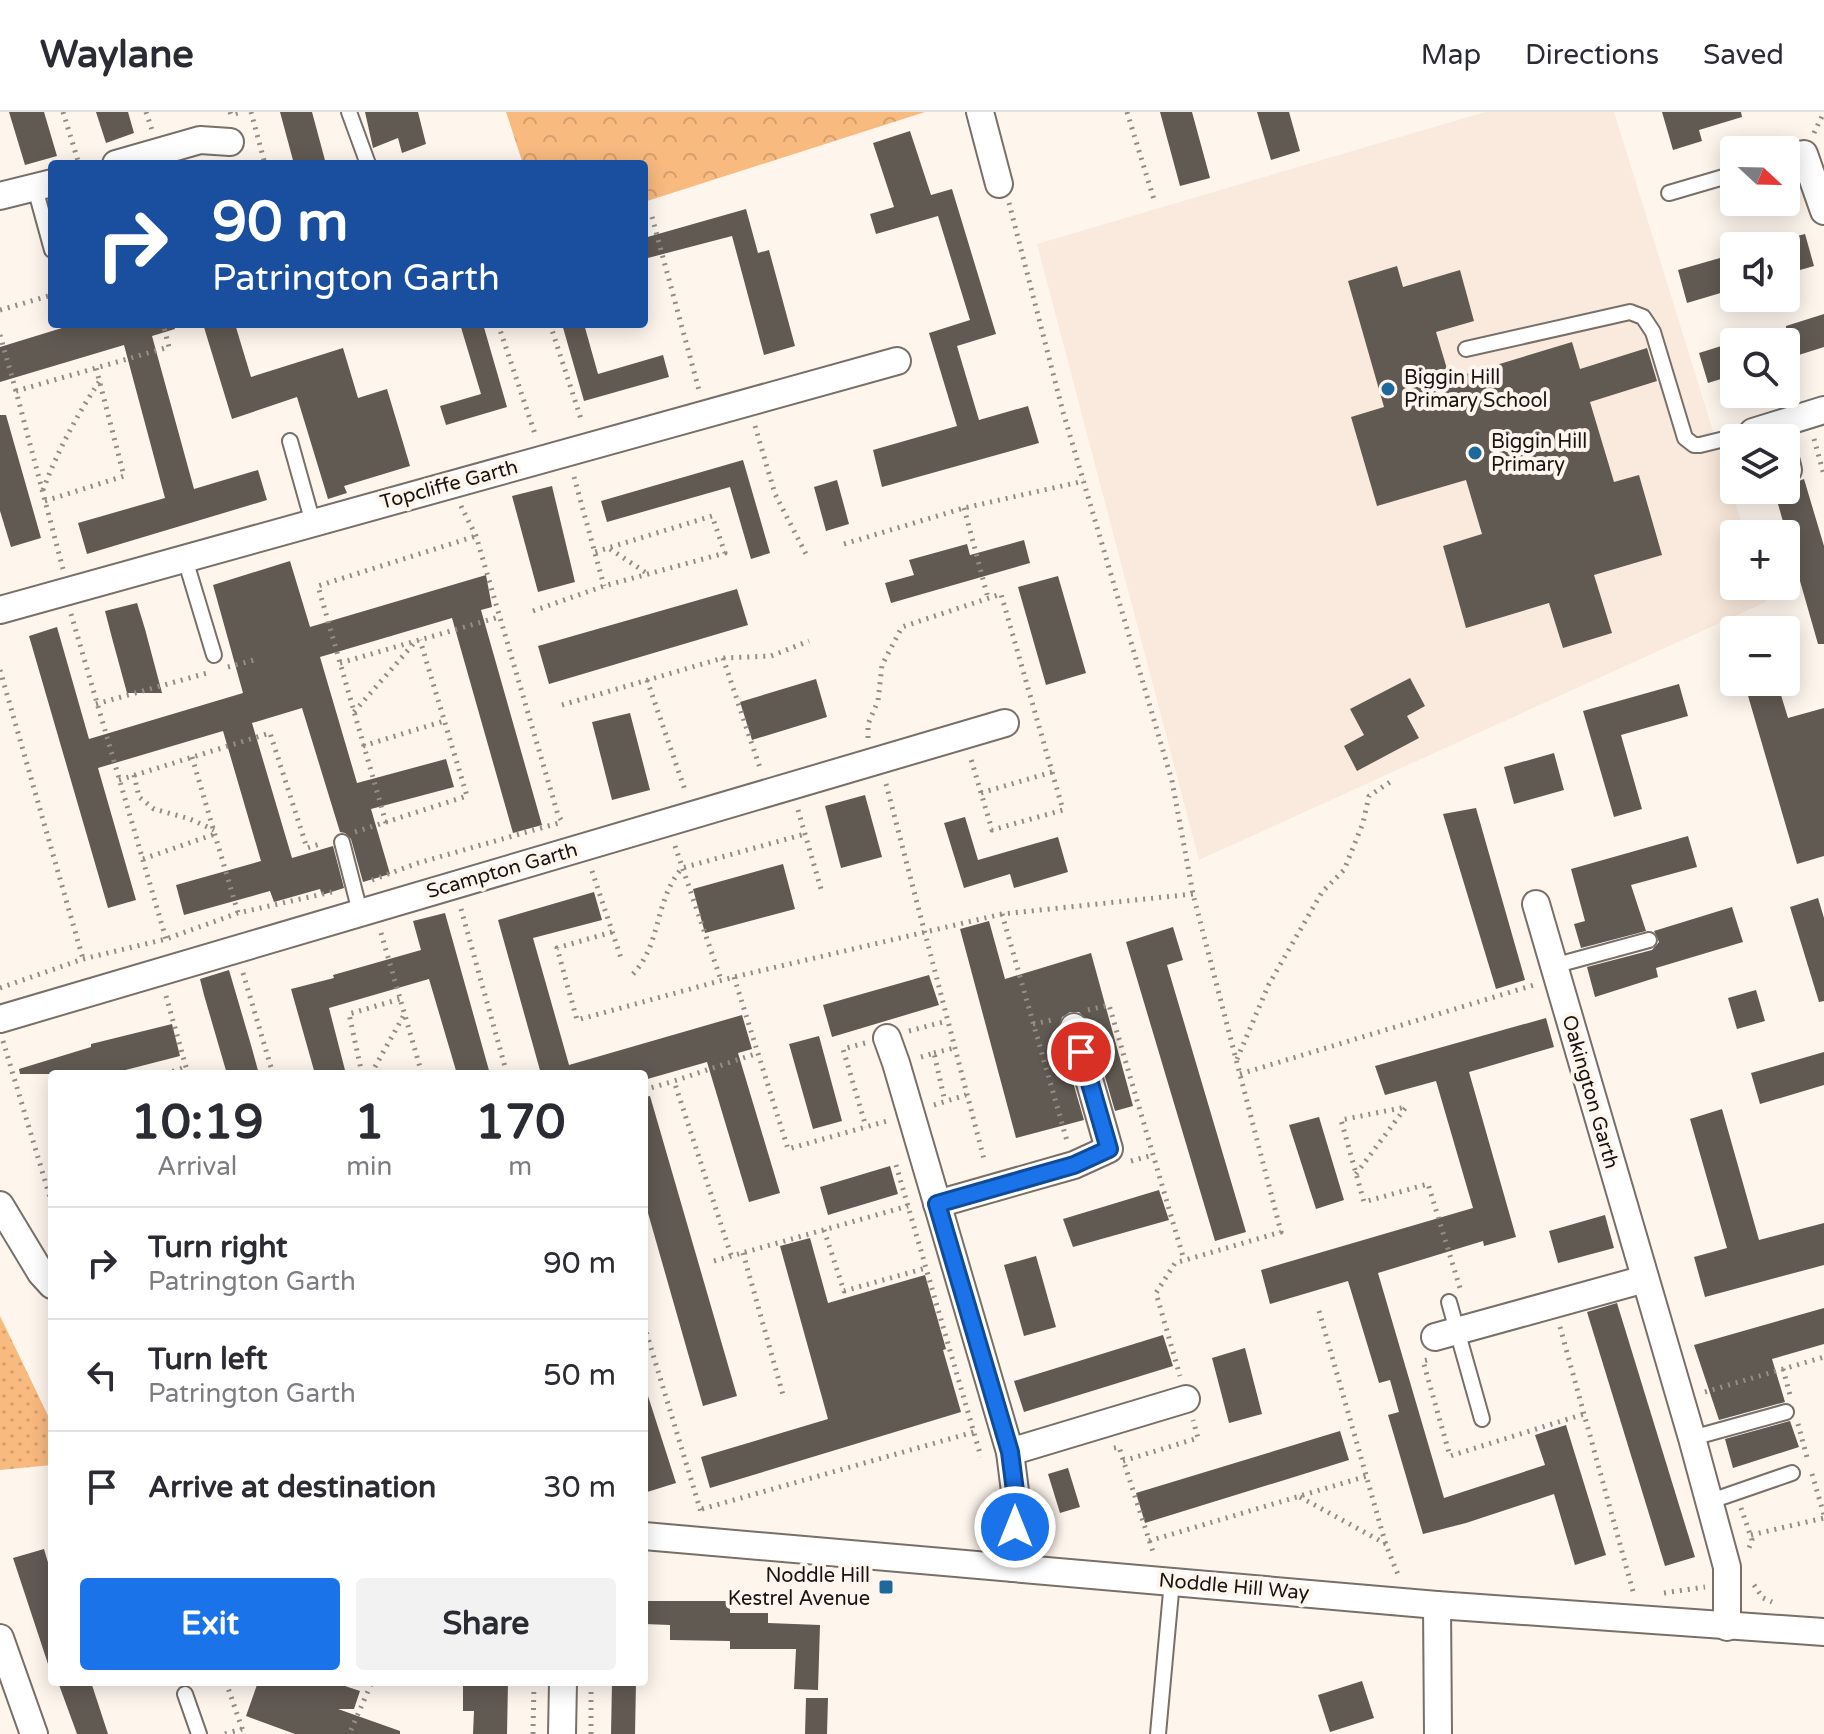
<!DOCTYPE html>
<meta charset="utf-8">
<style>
:root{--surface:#fff;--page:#f2f2f3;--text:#2b2b33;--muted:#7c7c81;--line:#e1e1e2;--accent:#1a73e8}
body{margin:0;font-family:"Varela Round",sans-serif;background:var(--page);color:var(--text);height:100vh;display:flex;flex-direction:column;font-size:30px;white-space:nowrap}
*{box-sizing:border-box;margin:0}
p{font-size:26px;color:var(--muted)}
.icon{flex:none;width:44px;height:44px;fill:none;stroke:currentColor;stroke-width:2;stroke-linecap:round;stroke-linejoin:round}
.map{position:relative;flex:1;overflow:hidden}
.drawer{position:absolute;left:48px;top:958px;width:600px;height:616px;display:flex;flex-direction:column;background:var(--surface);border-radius:8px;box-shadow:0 4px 20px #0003}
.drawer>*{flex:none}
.top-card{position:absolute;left:48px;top:48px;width:600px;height:168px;border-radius:8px;box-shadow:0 4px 20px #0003;background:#1a4fa0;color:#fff;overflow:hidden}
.needle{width:52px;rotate:112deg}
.buttons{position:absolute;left:1720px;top:24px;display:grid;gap:16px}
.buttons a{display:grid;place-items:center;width:80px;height:80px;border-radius:8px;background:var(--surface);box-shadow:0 4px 20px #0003;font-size:40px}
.pin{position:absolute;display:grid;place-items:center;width:68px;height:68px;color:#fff;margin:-34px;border:4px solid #fff;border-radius:50%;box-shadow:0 2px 8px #0007}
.me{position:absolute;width:88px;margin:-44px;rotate:0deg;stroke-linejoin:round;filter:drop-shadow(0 0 6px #0008)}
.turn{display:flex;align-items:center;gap:28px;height:168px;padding:0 32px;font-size:36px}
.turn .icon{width:104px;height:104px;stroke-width:2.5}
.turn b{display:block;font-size:56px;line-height:68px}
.eta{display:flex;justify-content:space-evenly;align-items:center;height:136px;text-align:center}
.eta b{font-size:48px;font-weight:700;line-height:56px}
.button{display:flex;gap:16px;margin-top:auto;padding:16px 32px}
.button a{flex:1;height:92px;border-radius:8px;background:var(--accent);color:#fff;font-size:32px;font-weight:700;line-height:92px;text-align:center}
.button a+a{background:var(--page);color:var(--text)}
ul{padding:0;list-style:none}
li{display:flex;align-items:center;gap:24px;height:112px;padding:0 32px;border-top:2px solid var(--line)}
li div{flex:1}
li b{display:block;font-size:30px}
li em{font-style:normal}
header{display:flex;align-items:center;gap:48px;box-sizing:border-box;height:112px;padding:0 40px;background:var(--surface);border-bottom:2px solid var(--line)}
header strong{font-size:38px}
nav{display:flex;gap:44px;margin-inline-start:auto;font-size:28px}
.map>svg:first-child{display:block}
.built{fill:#faeadd}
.grass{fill:url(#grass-dots)}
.forest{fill:url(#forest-crowns)}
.building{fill:#615a53}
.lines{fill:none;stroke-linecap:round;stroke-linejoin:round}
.lane-casing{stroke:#776f68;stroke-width:18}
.street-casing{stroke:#776f68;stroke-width:30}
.path{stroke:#938d87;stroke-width:5;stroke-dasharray:2 6;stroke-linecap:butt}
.lane{stroke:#fff;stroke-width:14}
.street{stroke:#fff;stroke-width:26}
.route-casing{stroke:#114b97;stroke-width:20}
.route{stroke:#1a73e8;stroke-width:14}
.poi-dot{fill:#1e699c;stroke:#fef5ed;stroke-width:3}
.labels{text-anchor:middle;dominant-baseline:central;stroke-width:8;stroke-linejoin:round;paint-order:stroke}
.poi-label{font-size:20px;fill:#171411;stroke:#fef5ed;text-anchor:start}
.street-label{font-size:20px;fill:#171411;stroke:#fef5ed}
</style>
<header>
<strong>Waylane</strong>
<nav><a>Map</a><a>Directions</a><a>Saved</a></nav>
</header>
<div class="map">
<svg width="1824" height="1622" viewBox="0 0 1824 1622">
<defs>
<pattern id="grass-dots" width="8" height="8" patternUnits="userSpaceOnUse" patternTransform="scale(2)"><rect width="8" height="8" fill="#f9ba7f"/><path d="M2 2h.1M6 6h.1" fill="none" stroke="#d59f6d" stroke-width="1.8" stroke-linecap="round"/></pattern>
<pattern id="forest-crowns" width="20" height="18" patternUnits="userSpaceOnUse" patternTransform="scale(2)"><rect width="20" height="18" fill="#f9ba7f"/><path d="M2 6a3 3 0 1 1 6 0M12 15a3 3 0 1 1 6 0" fill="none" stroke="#d59f6d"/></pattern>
</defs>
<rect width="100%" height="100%" fill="#fef5ed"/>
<polygon class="built" points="1485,0 1614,0 1745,422 1734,422 1734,474 1762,474 1766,490 1199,748 1037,132"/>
<polygon class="grass" points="0,1204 52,1312 52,1353 0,1358"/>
<polygon class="forest" points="506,0 925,0 644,90 644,52 523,52"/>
<g class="building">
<polygon points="9,0 44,0 57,44 25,53"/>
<polygon points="96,0 128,0 134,21 106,31"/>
<polygon points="280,0 312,0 326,52 294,52"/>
<polygon points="365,0 418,0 426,32 402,41 398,26 373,36"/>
<polygon points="1160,0 1192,0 1210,66 1180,74"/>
<polygon points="1257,0 1289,0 1300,39 1271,48"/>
<polygon points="1662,0 1741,0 1742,5 1699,18 1702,29 1673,38"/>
<polygon points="910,19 931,83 952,77 996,222 957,234 979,308 1028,294 1039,331 882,375 873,338 957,314 929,221 970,208 938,104 876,122 870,102 894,95 873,31"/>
<polygon points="746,97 758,141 769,138 795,234 764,243 732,124 644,147 644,126"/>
<polygon points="1805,122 1814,154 1786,162 1786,127"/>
<polygon points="1734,142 1734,177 1687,191 1678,158"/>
<polygon points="1397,154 1403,175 1460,158 1474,209 1436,220 1450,267 1572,230 1580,257 1647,236 1657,269 1590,290 1614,370 1639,363 1662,443 1594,463 1612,521 1563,536 1549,491 1466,516 1443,434 1482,422 1466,368 1377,394 1351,305 1384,295 1348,169"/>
<polygon points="1824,202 1824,235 1786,247 1786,214"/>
<polygon points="75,212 174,212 175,217 152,224 194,377 258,358 267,388 87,442 78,411 165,386 124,233 0,270 0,235"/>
<polygon points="203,212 235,212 251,265 343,236 358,286 387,277 410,354 344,374 347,381 328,387 297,285 232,307"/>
<polygon points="460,212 483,212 507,295 446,313 440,294 481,282"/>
<polygon points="562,212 584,212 598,262 663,243 669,265 584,289"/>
<polygon points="1734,230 1734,263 1708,271 1699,241"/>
<polygon points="0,303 6,303 41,426 11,435 0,399"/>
<polygon points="743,348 770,441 751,447 730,375 607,410 601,389"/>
<polygon points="1804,367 1824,434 1824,532 1818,532 1774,378 1786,378 1786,374"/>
<polygon points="837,368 849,412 826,419 814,375"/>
<polygon points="552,374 575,470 538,480 512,384"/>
<polygon points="1024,428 1030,451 891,491 885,471 914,463 909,448 967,432 970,443"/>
<polygon points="290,449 310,515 486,463 492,495 481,498 542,713 513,721 452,506 320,545 357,671 446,647 454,675 371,697 390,762 363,770 351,727 345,721 340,720 302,596 252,611 292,746 333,734 344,776 322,783 320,777 274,790 270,779 184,803 176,773 261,749 223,619 98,656 136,788 108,796 29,524 57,515 89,627 243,581 213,473"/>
<polygon points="1058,464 1086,561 1046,573 1018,475"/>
<polygon points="737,477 748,513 549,572 538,534"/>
<polygon points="137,491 145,517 162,581 127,581 112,526 105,499"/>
<polygon points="1410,566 1425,594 1407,604 1419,626 1357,659 1344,634 1364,623 1350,597"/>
<polygon points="816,567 827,605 752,628 740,590"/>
<polygon points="1744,570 1777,570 1788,606 1824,596 1824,744 1797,752"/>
<polygon points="1679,572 1688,604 1621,623 1642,697 1614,705 1583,599"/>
<polygon points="630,601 650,678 612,688 592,610"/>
<polygon points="1554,641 1564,678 1514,692 1504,655"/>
<polygon points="865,683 882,745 841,756 825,694"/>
<polygon points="1476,696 1525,868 1496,877 1443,702"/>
<polygon points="965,705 978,748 1058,725 1068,760 1014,776 1010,762 964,776 944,711"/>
<polygon points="1688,724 1697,755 1631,773 1646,819 1581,836 1574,812 1585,809 1571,757"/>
<polygon points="783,752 795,797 705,821 693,777"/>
<polygon points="594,780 602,808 533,826 569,953 742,903 752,937 738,941 780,1081 749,1090 707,950 644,968 644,962 541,962 498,808"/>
<polygon points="1818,786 1824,806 1824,889 1819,890 1790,795"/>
<polygon points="1732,795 1743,830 1656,856 1658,865 1595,885 1587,855 1652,838 1659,830 1654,819"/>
<polygon points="445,801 490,962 457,962 429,867 329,896 346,962 315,962 291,877 334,866 333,863 421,838 413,809"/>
<polygon points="989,809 1005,867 1091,841 1133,994 1115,999 1089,910 1079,900 1070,900 1062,905 1058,919 1084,1008 1016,1026 960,817"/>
<polygon points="1173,815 1183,848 1167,853 1246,1120 1215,1129 1126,830"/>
<polygon points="229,858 251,933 259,962 227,962 204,883 200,867"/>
<polygon points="929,863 939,893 832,925 823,893"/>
<polygon points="1756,878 1765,909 1737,917 1728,886"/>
<polygon points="1546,906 1554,935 1469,960 1516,1125 1484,1134 1483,1129 1378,1161 1444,1386 1545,1353 1535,1323 1566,1313 1606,1443 1575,1453 1554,1382 1466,1411 1423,1422 1388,1303 1399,1300 1390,1268 1379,1271 1348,1169 1270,1192 1261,1158 1473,1096 1436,969 1385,983 1375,954"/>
<polygon points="172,912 180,944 110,962 20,962 19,957 91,935 91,932"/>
<polygon points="819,924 842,1009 813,1017 789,932"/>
<polygon points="1824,940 1824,973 1760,992 1751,961"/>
<polygon points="650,984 737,1284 703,1294 644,1087 644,985"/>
<polygon points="1722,997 1759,1128 1824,1111 1824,1153 1705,1185 1694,1145 1727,1136 1690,1007"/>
<polygon points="1319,1005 1344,1088 1316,1097 1289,1013"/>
<polygon points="890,1054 898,1082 828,1103 820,1075"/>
<polygon points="1159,1078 1169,1108 1073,1135 1063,1107"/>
<polygon points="1605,1103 1614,1136 1558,1151 1549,1119"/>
<polygon points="810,1126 828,1191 925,1163 946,1237 943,1238 961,1300 710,1376 701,1345 828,1307 780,1134"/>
<polygon points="1036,1144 1056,1215 1024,1224 1004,1153"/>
<polygon points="1617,1191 1695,1445 1665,1454 1587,1200"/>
<polygon points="1824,1196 1824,1232 1772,1247 1785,1290 1719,1308 1694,1233"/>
<polygon points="1163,1223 1173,1254 1024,1300 1014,1269"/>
<polygon points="1245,1236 1262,1302 1229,1311 1212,1246"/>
<polygon points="644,1284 648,1284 676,1371 644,1381"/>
<polygon points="1790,1309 1799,1335 1733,1356 1725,1327"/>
<polygon points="1340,1319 1349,1348 1145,1411 1136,1381"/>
<polygon points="1068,1356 1080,1395 1060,1401 1048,1362"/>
<polygon points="44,1437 52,1464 52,1551 48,1552 13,1446"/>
<polygon points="644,1489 730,1489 730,1501 768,1501 768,1511 820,1513 818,1578 794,1577 796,1537 730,1537 730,1529 670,1528 670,1513 644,1512"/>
<polygon points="1362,1569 1374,1606 1330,1620 1318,1583"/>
<polygon points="58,1570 91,1570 108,1622 77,1622"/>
<polygon points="258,1570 333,1570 360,1579 354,1597 338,1597 400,1619 400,1622 295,1622 246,1604"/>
<polygon points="463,1570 508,1570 507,1622 473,1622 474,1599 463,1599"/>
<polygon points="612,1570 636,1570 635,1622 611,1622"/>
<polygon points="806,1586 828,1586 827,1622 805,1622"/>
</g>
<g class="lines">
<g class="lane-casing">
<g id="lane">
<polyline points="349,0 368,52"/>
<polyline points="35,76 52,138"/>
<polyline points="1669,81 1734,62"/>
<polyline points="1466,237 1630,200 1643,205 1653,220 1685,326 1694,333 1700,333 1753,320"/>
<polyline points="290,329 313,411"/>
<polyline points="185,447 214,543"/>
<polyline points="342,730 360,800"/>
<polyline points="1553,854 1649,828"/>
<polyline points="1449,1190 1482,1307"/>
<polyline points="1692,1326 1786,1300"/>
<polyline points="1708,1390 1792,1361"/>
<polyline points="185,1582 199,1622"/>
<polyline points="1158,1622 1172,1469"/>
</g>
</g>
<g class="street-casing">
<g id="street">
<polyline points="980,0 999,72"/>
<polyline points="1804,42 1824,99"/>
<polyline points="116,52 200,28 230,30"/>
<polyline points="0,84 52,71"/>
<polyline points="1753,320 1824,298"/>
<polyline points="1786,350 1788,358"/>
<polyline points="0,498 897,249"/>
<polyline points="1536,792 1692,1326 1727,1455 1727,1515"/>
<polyline points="0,907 1005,611"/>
<polyline points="887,926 896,951 1010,1340 1016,1387 1013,1456"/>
<polyline points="937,1092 1074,1053 1109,1037 1074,915"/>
<polyline points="0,1093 41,1161 52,1173"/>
<polyline points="1435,1225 1645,1167"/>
<polyline points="1010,1340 1186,1287"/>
<polyline points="644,1424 1437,1493 1824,1520"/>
<polyline points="1437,1493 1438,1622"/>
<polyline points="0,1526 34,1622"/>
<polyline points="562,1622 563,1570"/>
</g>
</g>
<g class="path">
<polyline points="63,0 79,52"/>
<polyline points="146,0 152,18"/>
<polyline points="230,0 231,3 241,0"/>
<polyline points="251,0 265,52"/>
<polyline points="1127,0 1155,91"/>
<polyline points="1814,21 1824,0"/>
<polyline points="1009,91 1063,300 1172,669 1193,782 1281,1120 1175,1151 1156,1181 1180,1264"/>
<polyline points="652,105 699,278"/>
<polyline points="0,198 52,183"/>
<polyline points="498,212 536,325"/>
<polyline points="550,212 582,310"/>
<polyline points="0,223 16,279"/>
<polyline points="755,314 775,382 808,446"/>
<polyline points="1814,327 1824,363"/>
<polyline points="574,365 604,474"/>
<path d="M43 378C57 340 77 303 99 270"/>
<polyline points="45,389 124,364 96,256"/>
<polyline points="461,394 476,424 558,703 563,711"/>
<polyline points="964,396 988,486"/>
<polyline points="844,432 964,396 1084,369"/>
<polyline points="610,437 648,462"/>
<polyline points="63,457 16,279 169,235 163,212"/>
<polyline points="533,499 604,474 725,441 712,404 595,440"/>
<polyline points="71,502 166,827"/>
<polyline points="723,546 761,659"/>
<polyline points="340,551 499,505"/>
<polyline points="228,555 254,548"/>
<polyline points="0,558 83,847"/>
<polyline points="647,568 686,681"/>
<polyline points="96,592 207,561"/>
<polyline points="562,593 723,546 771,544 809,529"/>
<polyline points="354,600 416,529"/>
<polyline points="868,626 868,612 878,589 882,553 902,515 1001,482 1063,698 992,718 971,647"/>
<polyline points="363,634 444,609"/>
<polyline points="192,645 238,801"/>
<polyline points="134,663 139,685 154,697 190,707 214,718"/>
<polyline points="119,668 270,621 307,736 323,731"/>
<polyline points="886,672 985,1051"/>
<polyline points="981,681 1052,660"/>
<polyline points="798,698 821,777"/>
<polyline points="386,711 318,474 476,424"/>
<polyline points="355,720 467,684 420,528"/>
<polyline points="675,734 721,868"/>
<polyline points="143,747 215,722"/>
<polyline points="592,759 621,846"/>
<polyline points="372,768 418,751 562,710"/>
<polyline points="461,797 507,962"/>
<polyline points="1002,802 1067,1029"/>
<polyline points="612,820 557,836 577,908 734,865 1002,802 1193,782"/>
<polyline points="381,821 422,962"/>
<polyline points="243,861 273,962"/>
<path d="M633 862C662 831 654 789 682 756L805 722"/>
<polyline points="734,865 788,1037 887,1009"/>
<polyline points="0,876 83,847 166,827 238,801 336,779"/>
<polyline points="166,884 188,962"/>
<polyline points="1088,898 1109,893 1184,1148"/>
<polyline points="1033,912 1052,908"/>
<polyline points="909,919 947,909"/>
<polyline points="3,929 52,1092"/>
<polyline points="865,931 843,937 866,1015"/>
<polyline points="934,941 954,936"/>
<polyline points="921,945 934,941 945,990"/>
<polyline points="1237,947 1269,872 1322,780 1344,758 1363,711 1369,684 1393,668"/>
<polyline points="165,962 186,955"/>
<polyline points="362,962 349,902 400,887"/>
<polyline points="371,962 404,903"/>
<polyline points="1240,962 1534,873"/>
<polyline points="644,978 674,969"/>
<polyline points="934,993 966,983"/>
<polyline points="1131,1049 1153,1043"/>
<polyline points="896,1053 981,1345"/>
<polyline points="1356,1062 1406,995 1341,1008 1364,1090 1428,1072 1460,1176"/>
<polyline points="824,1118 844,1179 926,1156"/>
<polyline points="743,1141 783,1283"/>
<polyline points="731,1143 674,969 758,941"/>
<polyline points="714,1149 908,1094"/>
<polyline points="1319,1199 1386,1433 1399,1465"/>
<polyline points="644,1213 701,1400"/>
<polyline points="1560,1215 1634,1483"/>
<polyline points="1427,1248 1423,1249 1450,1344 1584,1302"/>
<polyline points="1783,1257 1790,1283"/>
<polyline points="1705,1280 1824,1245"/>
<polyline points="1798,1312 1808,1349"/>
<polyline points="1114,1336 1119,1335 1154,1443"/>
<polyline points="1123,1349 1198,1326 1193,1308"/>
<polyline points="1812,1362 1824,1403"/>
<polyline points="1300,1385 1386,1432"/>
<polyline points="1741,1396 1752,1428 1749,1436"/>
<polyline points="702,1397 974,1320"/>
<polyline points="1751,1423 1824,1406"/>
<polyline points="1149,1429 1367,1364"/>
<polyline points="1754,1473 1763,1486 1772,1490"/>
<polyline points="1664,1481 1705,1475"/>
<polyline points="226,1570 244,1622"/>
<polyline points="351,1618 372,1570"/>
<polyline points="225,1622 242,1617"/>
<polyline points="533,1622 534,1570"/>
<polyline points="591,1622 591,1570"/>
</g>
<use href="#lane" class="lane"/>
<use href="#street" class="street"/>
</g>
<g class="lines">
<g class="route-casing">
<polyline id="route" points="1015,1415 1016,1387 1010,1340 937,1092 1074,1053 1109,1037 1081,940"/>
</g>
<use href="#route" class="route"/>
</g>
<g class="poi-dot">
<circle cx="1388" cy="277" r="8"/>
<circle cx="1475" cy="341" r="8"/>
<rect x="878" y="1467" width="16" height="16" rx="4"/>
</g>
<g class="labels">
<g class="poi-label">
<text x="1404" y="266">Biggin Hill<tspan x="1404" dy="23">Primary School</tspan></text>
<text x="1491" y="330">Biggin Hill<tspan x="1491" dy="23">Primary</tspan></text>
<text x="870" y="1464" text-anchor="end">Noddle Hill<tspan x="870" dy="23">Kestrel Avenue</tspan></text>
</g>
<g class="street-label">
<text transform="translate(449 373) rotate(-15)">Topcliffe Garth</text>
<text transform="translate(502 759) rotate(-16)">Scampton Garth</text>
<text transform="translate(1590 980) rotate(74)">Oakington Garth</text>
<text transform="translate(1234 1475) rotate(5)">Noddle Hill Way</text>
</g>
</g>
</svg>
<div class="buttons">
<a><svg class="needle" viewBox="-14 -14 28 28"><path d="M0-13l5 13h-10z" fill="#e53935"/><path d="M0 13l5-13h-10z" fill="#7c7c81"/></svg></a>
<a><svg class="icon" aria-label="sound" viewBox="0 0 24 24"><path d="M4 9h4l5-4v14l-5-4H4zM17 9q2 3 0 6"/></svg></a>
<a><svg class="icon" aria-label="search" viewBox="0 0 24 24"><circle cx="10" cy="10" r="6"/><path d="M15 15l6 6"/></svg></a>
<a><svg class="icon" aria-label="layers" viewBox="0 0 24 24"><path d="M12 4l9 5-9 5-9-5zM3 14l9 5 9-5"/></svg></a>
<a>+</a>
<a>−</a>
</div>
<div class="pin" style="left:1081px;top:940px;background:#d93025"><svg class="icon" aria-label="arrive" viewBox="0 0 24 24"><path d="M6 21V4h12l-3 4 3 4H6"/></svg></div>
<svg class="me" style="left:1015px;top:1415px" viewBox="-20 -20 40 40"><circle r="17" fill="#1a73e8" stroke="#fff" stroke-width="3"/><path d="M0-11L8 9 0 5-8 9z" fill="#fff"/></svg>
<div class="top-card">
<div class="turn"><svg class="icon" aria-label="right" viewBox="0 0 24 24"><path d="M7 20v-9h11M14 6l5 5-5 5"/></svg><div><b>90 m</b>Patrington Garth</div></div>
</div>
<section class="drawer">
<div class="eta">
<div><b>10:19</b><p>Arrival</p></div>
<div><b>1</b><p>min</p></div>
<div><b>170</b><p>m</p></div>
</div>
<ul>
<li><svg class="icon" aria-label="right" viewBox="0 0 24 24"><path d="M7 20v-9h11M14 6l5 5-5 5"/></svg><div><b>Turn right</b><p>Patrington Garth</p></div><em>90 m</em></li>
<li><svg class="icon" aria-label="left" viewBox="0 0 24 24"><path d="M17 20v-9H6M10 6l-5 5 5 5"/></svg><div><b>Turn left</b><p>Patrington Garth</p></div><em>50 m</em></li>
<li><svg class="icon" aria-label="arrive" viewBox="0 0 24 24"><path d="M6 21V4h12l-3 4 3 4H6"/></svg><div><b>Arrive at destination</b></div><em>30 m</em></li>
</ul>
<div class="button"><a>Exit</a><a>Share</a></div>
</section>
</div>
